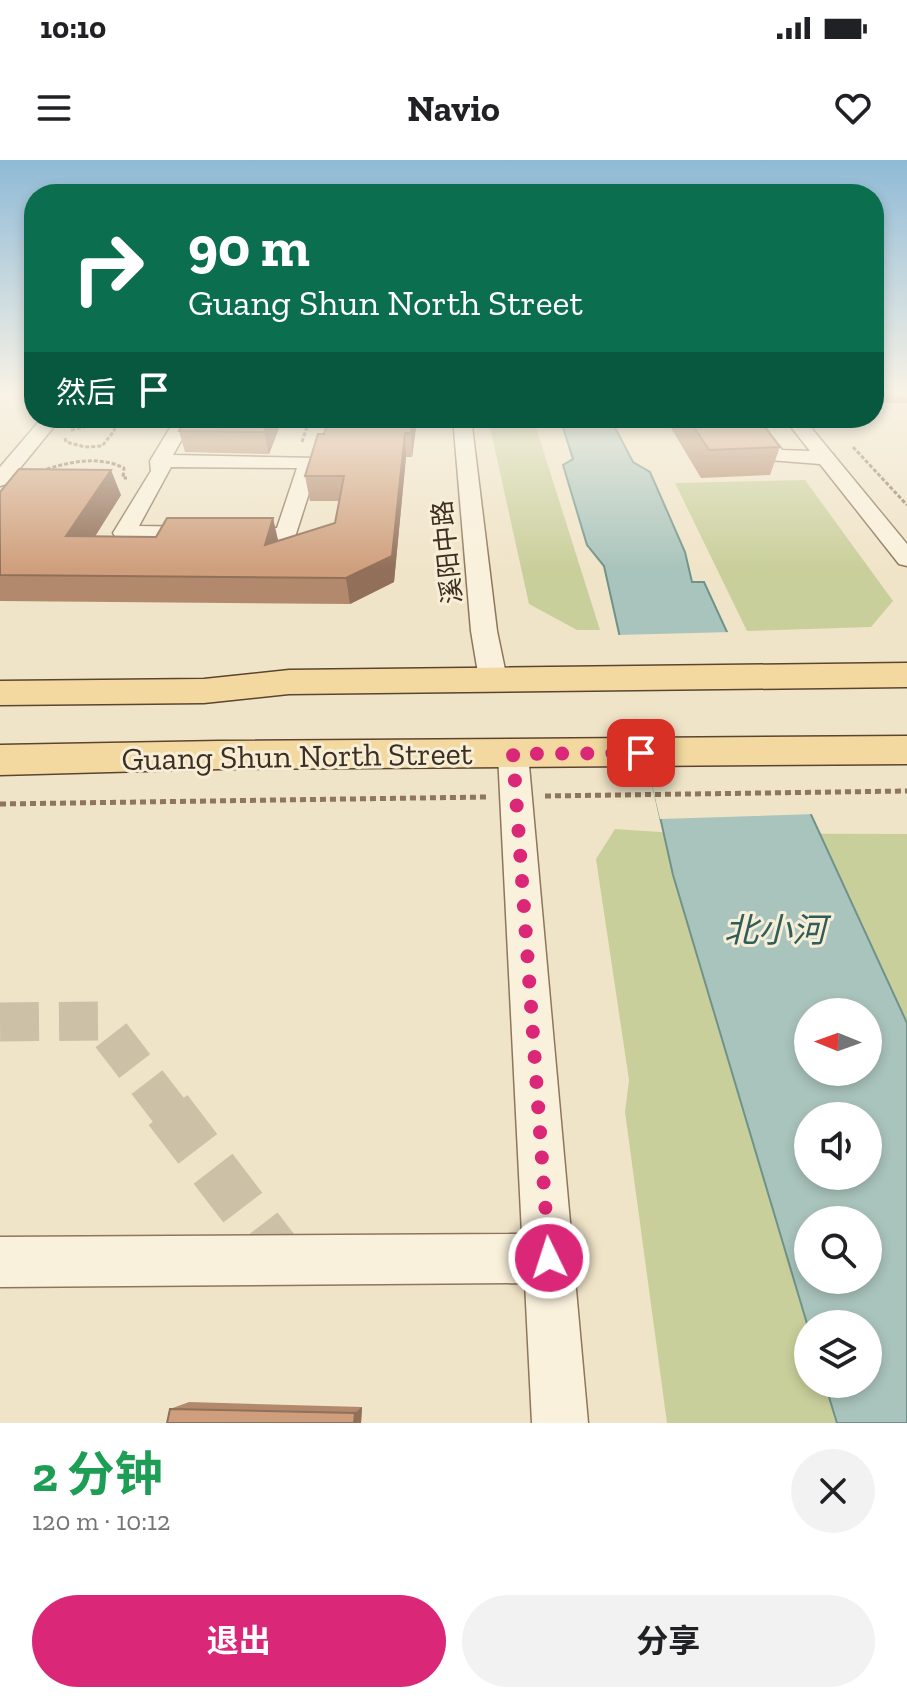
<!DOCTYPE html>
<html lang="zh">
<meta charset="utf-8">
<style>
:root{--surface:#fff;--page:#f2f2f2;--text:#202124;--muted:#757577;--accent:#db2777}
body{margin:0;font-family:"Zilla Slab","Noto Sans SC",serif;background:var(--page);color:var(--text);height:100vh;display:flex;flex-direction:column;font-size:30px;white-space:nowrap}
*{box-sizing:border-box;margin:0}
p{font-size:26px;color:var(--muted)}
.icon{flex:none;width:44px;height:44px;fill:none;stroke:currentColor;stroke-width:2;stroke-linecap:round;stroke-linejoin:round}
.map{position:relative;height:1263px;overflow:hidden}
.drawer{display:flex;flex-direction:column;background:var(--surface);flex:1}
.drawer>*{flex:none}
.guide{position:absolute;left:24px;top:24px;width:860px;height:244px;border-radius:32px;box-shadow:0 4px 12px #0003;background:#0b6e4f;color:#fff;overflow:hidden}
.needle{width:52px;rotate:271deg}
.controls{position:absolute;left:794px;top:838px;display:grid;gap:16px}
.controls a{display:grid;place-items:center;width:88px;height:88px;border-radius:50%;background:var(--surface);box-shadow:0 4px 12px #0003;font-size:40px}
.pin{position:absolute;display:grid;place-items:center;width:68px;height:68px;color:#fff;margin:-34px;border-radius:16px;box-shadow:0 4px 12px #0006}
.me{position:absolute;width:88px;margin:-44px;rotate:356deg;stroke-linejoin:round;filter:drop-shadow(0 0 6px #0008)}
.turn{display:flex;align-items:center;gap:28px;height:168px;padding:0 32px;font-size:36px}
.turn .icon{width:104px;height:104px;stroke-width:2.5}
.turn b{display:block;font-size:56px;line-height:68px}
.then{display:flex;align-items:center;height:76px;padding:0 32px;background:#0003;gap:16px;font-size:30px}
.round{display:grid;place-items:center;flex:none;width:84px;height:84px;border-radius:42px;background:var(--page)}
.summary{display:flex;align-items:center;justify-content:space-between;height:136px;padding:0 32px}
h1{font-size:48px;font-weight:700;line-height:60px;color:#1e9e55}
.action{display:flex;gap:16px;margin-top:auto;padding:16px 32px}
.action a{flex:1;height:92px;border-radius:48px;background:var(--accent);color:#fff;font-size:32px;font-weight:700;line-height:92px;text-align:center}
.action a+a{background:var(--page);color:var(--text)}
.status{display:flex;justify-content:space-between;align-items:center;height:56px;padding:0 40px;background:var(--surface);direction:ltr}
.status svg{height:22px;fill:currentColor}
header{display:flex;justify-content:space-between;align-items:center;height:104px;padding:0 32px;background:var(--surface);font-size:36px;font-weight:700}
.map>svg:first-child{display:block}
.green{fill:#c9cf9b;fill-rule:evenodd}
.water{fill:#a9c4bc;stroke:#6f938a;stroke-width:2;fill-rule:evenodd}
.pier{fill:#f0e4c8}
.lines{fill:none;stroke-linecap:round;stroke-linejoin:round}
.minor-tunnel-far1{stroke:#ccc0a6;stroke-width:39;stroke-dasharray:39 20;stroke-linecap:butt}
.minor-tunnel{stroke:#ccc0a6;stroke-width:49;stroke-dasharray:49 25;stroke-linecap:butt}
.minor-casing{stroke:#8d765c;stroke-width:3}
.major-casing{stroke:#5b4430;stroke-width:3}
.path-far1{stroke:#8d765c;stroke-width:3;stroke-dasharray:4 2;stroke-linecap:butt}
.path{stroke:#8d765c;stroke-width:5;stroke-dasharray:6 4;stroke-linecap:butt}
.minor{fill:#faf1dc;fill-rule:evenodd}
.major{fill:#f3d9a0;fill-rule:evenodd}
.wall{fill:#b2896c}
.shaded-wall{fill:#916f58}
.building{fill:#cf9f7d;stroke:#916f58;stroke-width:2}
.route{stroke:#db2777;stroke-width:14;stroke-dasharray:0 25.2}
.labels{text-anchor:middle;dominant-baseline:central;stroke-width:6;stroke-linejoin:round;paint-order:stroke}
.far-street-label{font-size:26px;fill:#3d2e20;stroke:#f7eed8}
.street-label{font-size:32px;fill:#3d2e20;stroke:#f7eed8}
.water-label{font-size:34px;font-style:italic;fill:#2f5d5a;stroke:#f7eed8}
</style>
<div class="status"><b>10:10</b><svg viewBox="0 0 49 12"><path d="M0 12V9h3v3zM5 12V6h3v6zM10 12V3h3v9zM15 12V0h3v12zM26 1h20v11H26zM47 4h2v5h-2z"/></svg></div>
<header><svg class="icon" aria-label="menu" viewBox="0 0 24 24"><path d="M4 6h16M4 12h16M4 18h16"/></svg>Navio<svg class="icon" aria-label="heart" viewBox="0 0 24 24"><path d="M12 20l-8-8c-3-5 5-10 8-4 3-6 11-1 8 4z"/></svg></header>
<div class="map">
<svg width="907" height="1263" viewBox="0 0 907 1263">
<rect width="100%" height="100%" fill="#f0e4c8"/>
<g class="green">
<polygon points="488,258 533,258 600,470 577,470 529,444"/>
<polygon points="805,320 893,441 871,467 747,471 675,323"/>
<path d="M615 669 675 673 907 674V1263H667L625 952 629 920 596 699ZM808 852H868V912H808ZM808 956H868V1016H808ZM808 1060H868V1120H808ZM808 1164H868V1224H808Z"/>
</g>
<path class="water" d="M560 258H610L633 302 650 312 685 392 692 422H704L907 863V1263H837L825 1224H868V1164H808V1167L673 715 604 406 587 385 563 305 573 299ZM808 852H868V912H808ZM808 956H868V1016H808ZM808 1060H868V1120H808Z"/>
<polygon class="pier" points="732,472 816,654 660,659 617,475"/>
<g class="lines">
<polyline class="minor-tunnel-far1" points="0,862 100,861 170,952"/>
<polyline class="minor-tunnel" points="168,950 283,1100"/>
<g class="minor-casing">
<g id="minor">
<polygon points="42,258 61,258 7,324 0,326 0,307"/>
<path d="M176 258H194L173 295 316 298 319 302 294 380 116 378 113 373 151 311 150 301ZM171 307 297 308 277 368 139 366Z"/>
<polygon points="453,258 471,258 497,471 507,519 503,526 493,529 483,526 479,519 471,471"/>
<polygon points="739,258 757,258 782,290 810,291 784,258 803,258 907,384 907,406 899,404 820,304 769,300"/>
<polygon points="513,582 524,586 528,594 588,1263 532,1263 525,1123 0,1127 0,1077 522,1074 498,594 502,586"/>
</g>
</g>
<g class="major-casing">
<g id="major">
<polygon points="907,503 907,527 289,534 204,543 0,545 0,521 204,519 289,510"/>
<polygon points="907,576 907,604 220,609 0,615 0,585 220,581"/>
</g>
</g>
<g class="path-far1">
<polyline points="71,270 115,260 152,265"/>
<polyline points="65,278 66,282 85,287 102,286 114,271 117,258"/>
<polyline points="302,282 310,258"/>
<polyline points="853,287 907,345"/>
<path d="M41 311C68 302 98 295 124 308L123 318H127"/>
</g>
<g class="path">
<polyline points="545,636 907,631"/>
<polyline points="0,644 487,637"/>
</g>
<use href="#minor" class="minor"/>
<use href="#major" class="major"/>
</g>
<g class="wall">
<polygon points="874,232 907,232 907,243 890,243 874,239"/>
<polygon points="186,258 283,258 269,294 185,292 179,271"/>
<polygon points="329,258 417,258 412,297 406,297 394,422 350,444 0,441 0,332 121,335 95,376 278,381 335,363 339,341 310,341 305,316 324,274"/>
<polygon points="665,258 758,258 780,287 770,315 701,318"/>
<polygon points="189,1242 362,1247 361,1263 167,1263 170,1249"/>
</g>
<g class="shaded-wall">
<polygon points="270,258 283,258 269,294 264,272"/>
<polygon points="413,258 417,258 417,261 412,297 411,273"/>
<polygon points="405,273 406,297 394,422 350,444 346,418"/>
<polygon points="111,310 121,335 79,402 66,376"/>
<polygon points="273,358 279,384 265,385"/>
<polygon points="362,1247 361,1263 354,1263 355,1253"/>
</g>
<g class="building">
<polygon points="186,258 270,258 264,272 179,271"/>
<polygon points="329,258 413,258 411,273 405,273 392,396 346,418 0,415 0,332 19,309 111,310 66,376 156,377 167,358 273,358 265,385 335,363 344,316 305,316 318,274 324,274"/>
<polygon points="688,258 758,258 780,287 709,290"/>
<polygon points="170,1249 355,1253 354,1263 167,1263"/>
</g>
<linearGradient id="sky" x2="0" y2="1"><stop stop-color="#8fbad6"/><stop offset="0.57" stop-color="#f8f3e6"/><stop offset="1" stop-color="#f8f3e6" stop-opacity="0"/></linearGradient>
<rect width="907" height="409" fill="url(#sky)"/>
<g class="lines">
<polyline class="route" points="549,1098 513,594 641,593"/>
</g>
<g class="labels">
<g class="far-street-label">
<text transform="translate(447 392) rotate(-96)">溪阳中路</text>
</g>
<g class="street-label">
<text transform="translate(297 596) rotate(-1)">Guang Shun North Street</text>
</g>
<g class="water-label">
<text x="775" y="770">北小河</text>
</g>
</g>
</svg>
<div class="controls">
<a><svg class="needle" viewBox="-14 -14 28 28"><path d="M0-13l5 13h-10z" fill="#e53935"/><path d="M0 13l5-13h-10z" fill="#757577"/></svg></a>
<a><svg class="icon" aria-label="sound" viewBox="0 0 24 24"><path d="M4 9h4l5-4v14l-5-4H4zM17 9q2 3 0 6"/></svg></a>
<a><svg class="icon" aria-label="search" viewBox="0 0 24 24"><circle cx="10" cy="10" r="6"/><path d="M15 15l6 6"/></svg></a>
<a><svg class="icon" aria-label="layers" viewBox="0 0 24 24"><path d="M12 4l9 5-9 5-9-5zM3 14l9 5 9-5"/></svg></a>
</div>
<div class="pin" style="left:641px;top:593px;background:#d93025"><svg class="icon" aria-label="arrive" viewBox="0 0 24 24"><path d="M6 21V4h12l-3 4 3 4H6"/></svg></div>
<svg class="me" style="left:549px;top:1098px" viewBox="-20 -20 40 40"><circle r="17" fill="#db2777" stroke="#fff" stroke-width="3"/><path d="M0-11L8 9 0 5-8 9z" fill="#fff"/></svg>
<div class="guide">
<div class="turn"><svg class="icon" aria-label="right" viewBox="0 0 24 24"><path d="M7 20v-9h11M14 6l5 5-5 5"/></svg><div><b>90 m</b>Guang Shun North Street</div></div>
<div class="then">然后<svg class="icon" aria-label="arrive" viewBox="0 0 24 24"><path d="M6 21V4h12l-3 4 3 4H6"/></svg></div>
</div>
</div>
<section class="drawer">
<div class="summary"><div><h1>2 分钟</h1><p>120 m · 10:12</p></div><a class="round"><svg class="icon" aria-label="close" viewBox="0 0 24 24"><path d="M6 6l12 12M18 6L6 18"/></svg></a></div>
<div class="action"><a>退出</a><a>分享</a></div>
</section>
